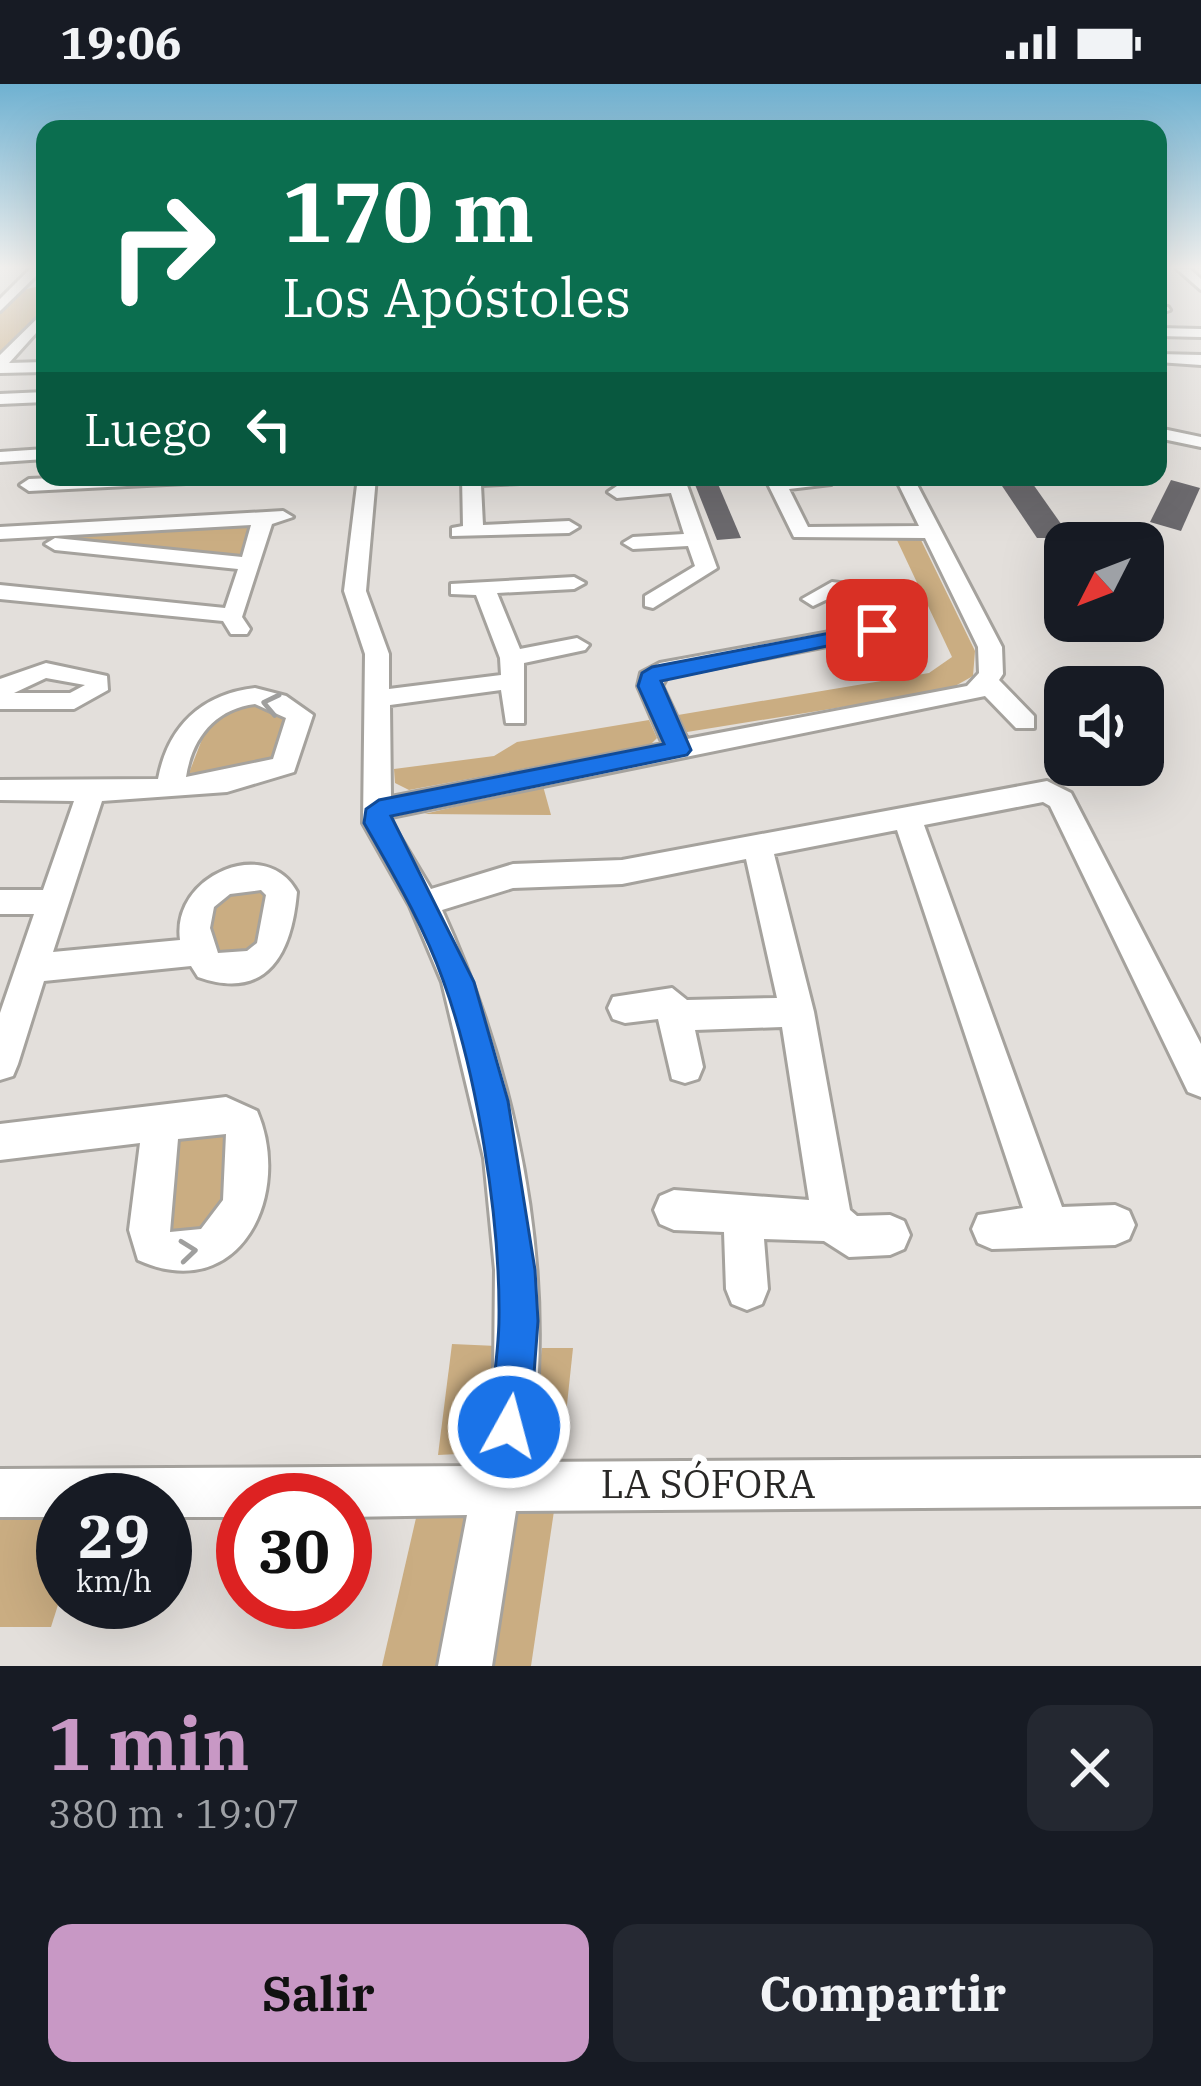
<!DOCTYPE html>
<html lang="es">
<meta charset="utf-8">
<style>
:root{--surface:#171b24;--page:#242831;--text:#f1f3f6;--muted:#9ea1a6;--accent:#c898c5}
body{margin:0;font-family:"IBM Plex Serif",serif;background:var(--page);color:var(--text);height:100vh;display:flex;flex-direction:column;font-size:45px;white-space:nowrap}
*{box-sizing:border-box;margin:0}
p{font-size:39px;color:var(--muted)}
.icon{flex:none;width:66px;height:66px;fill:none;stroke:currentColor;stroke-width:2;stroke-linecap:round;stroke-linejoin:round}
.map{position:relative;height:1582px;overflow:hidden}
.details{display:flex;flex-direction:column;background:var(--surface);flex:1}
.details>*{flex:none}
.hud{position:absolute;left:36px;top:36px;width:1131px;height:366px;border-radius:24px;box-shadow:0 12px 48px #0002;background:#0b6e4f;color:#fff;overflow:hidden}
.needle{width:78px;rotate:228deg}
.tools{position:absolute;left:1044px;top:438px;display:grid;gap:24px}
.tools a{display:grid;place-items:center;width:120px;height:120px;border-radius:24px;background:var(--surface);box-shadow:0 12px 48px #0002;font-size:60px}
.speed{position:absolute;left:36px;top:1389px;display:flex;gap:24px;font-size:60px;font-weight:700;text-align:center}
.speed>*{display:grid;place-content:center;width:156px;height:156px;border-radius:50%;background:var(--surface);box-shadow:0 12px 48px #0002;line-height:1}
.speed small{font-size:30px;font-weight:400}
.speed .limit{border:18px solid #d22;background:#fff;color:#111}
.pin{position:absolute;display:grid;place-items:center;width:102px;height:102px;color:#fff;margin:-51px;border-radius:24px;box-shadow:0 6px 18px #0006}
.me{position:absolute;width:132px;margin:-66px;rotate:7deg;stroke-linejoin:round;filter:drop-shadow(0 0 9px #0008)}
.turn{display:flex;align-items:center;gap:42px;height:252px;padding:0 48px;font-size:54px}
.turn .icon{width:156px;height:156px;stroke-width:2.5}
.turn b{display:block;font-size:84px;line-height:102px}
.then{display:flex;align-items:center;height:114px;padding:0 48px;background:#0003;gap:24px;font-size:45px}
.round{display:grid;place-items:center;flex:none;width:126px;height:126px;border-radius:24px;background:var(--page)}
.head{display:flex;align-items:center;justify-content:space-between;height:204px;padding:0 48px}
h1{font-size:72px;font-weight:800;line-height:90px;color:var(--accent)}
.action{display:flex;gap:24px;margin-top:auto;padding:24px 48px}
.action a{flex:1;height:138px;border-radius:24px;background:var(--accent);color:#111;font-size:48px;font-weight:800;line-height:138px;text-align:center}
.action a+a{background:var(--page);color:var(--text)}
.status{display:flex;justify-content:space-between;align-items:center;height:84px;padding:0 60px;background:var(--surface);direction:ltr}
.status svg{height:33px;fill:currentColor}
.map>svg:first-child{display:block}
.green{fill:#caad82}
.building{fill:#6c6a6e}
.lines{fill:none;stroke-linecap:round;stroke-linejoin:round}
.minor-casing{stroke:#a5a29d;stroke-width:6}
.minor{fill:#fff;fill-rule:evenodd}
.oneway{stroke:#9f9f9e}
.route{fill:#1a73e8;stroke:#114b97;stroke-width:3}
.labels{text-anchor:middle;dominant-baseline:central;stroke-width:12;stroke-linejoin:round;paint-order:stroke}
.near-street-label{font-size:39px;fill:#2a2927;stroke:#fff}
</style>
<div class="status"><b>19:06</b><svg viewBox="0 0 49 12"><path d="M0 12V9h3v3zM5 12V6h3v6zM10 12V3h3v9zM15 12V0h3v12zM26 1h20v11H26zM47 4h2v5h-2z"/></svg></div>
<div class="map">
<svg width="1201" height="1582" viewBox="0 0 1201 1582">
<rect width="100%" height="100%" fill="#e3dfdb"/>
<g class="green">
<polygon points="45,201 45,223 0,272 0,227 22,206"/>
<polygon points="253,441 238,475 30,451"/>
<polygon points="896,454 921,456 975,567 973,592 948,606 687,648 678,631 929,589 952,573"/>
<polygon points="227,620 279,625 288,636 281,677 269,685 189,689 213,627"/>
<polygon points="649,636 657,654 650,661 409,706 395,699 394,685 494,672 517,658"/>
<polygon points="543,702 551,731 424,730"/>
<polygon points="262,801 270,811 267,861 223,875 209,866 214,815 229,804"/>
<polygon points="224,1044 237,1053 225,1138 170,1159 169,1059 185,1047"/>
<polygon points="452,1260 497,1262 493,1314 479,1369 438,1371"/>
<polygon points="542,1264 573,1264 561,1377 538,1374 529,1356"/>
<polygon points="419,1421 466,1427 471,1438 441,1582 382,1582"/>
<polygon points="516,1424 554,1427 531,1582 480,1582"/>
<polygon points="0,1434 63,1435 63,1505 51,1543 0,1543"/>
</g>
<g class="building">
<polygon points="692,393 715,393 741,454 717,456"/>
<polygon points="996,393 1028,393 1071,454 1037,454"/>
<polygon points="1171,396 1200,404 1181,447 1150,438"/>
</g>
<g class="lines">
<g class="minor-casing">
<g id="minor">
<polygon points="30,185 43,185 0,227 0,215"/>
<polygon points="1177,185 1190,185 1201,195 1201,206"/>
<polygon points="1158,222 1168,223 1170,226 1158,230"/>
<polygon points="45,227 45,239 9,279 45,278 45,288 0,289 0,271"/>
<polygon points="1158,244 1201,245 1201,253 1158,252"/>
<polygon points="1158,270 1201,271 1201,281 1158,278"/>
<polygon points="45,308 45,318 0,320 0,310"/>
<polygon points="1158,344 1201,353 1201,363 1158,354"/>
<polygon points="45,365 45,375 0,378 0,368"/>
<polygon points="77,393 195,393 186,399 29,407 20,401 29,395"/>
<path d="M358 393H376L366 507 389 570V605L501 591 500 574 476 511 451 510V500L574 493 585 499 574 505 497 509 520 565 577 554 589 561 585 566 524 579V639H506L501 606 390 621 391 713 663 660 638 602 641 589 660 579 863 542 853 513 836 511 813 522 802 515 832 498 870 503 887 546 884 551 667 593 662 602 687 655 967 602 979 589 978 563 925 454 794 453 768 400 777 394 831 393V400L789 405 808 443 919 442 895 393H913L1002 563 1003 590 999 596 1034 632V644H1016L985 612 391 733V738L431 805 513 780 622 776 1047 697 1071 709 1201 960V1013L1188 1008 1050 722 1043 718 924 741 1062 1123 1115 1121 1129 1127 1135 1141 1129 1155 1115 1161 992 1165 978 1159 972 1145 978 1131 1023 1124 897 746 774 770 814 928 850 1126 857 1132 890 1131 904 1137 910 1151 904 1165 890 1171 849 1173 824 1157 764 1155 768 1205 762 1220 747 1226 732 1220 726 1205 724 1148 674 1146 660 1140 654 1126 660 1112 674 1106 809 1116 782 943 695 946 703 983 698 995 685 999 672 995 658 935 625 939 613 935 608 924 613 913 672 904 687 916 777 914 746 775 622 800 513 804 442 826C507 968 545 1131 538 1288 537 1318 529 1349 524 1378L1201 1374V1422L516 1427 492 1582H438L467 1431 345 1433V1416H243V1433H165V1416H63V1433H0V1385L476 1382 494 1291 495 1186 484 1074 442 898 410 822 363 739 365 570 344 507Z"/>
<polygon points="462,393 529,393 520,399 481,401 483,441 569,437 579,443 569,449 452,452 452,444 463,442"/>
<polygon points="666,393 684,393 717,484 653,524 645,522 645,512 695,482 688,462 633,465 623,459 633,453 684,450 671,409 617,414 608,408 617,402 668,398"/>
<polygon points="283,427 293,433 272,440 242,533 250,545 247,550 231,550 223,537 0,515 0,501 225,524 238,485 55,466 45,460 55,454 242,473 251,441 0,455 0,443"/>
<path d="M46 579 107 592 108 606 74 625H0V595ZM46 594 85 601 70 609H14Z"/>
<path d="M255 604 286 612 313 631 294 688 227 708 102 717 53 868 180 856C171 791 267 751 297 808 292 867 269 918 198 893L191 882 44 897 18 980 13 992 0 996V929L34 830H0V806H43L74 717 0 716V696L158 695C168 642 202 610 255 604ZM255 620 286 634 273 675 186 693C192 654 215 625 255 620ZM261 806 266 811 257 859 247 867 218 869 210 844 214 823 230 810Z"/>
<path d="M226 1013 257 1027C293 1110 240 1222 138 1176L129 1146 140 1059 0 1076V1040ZM226 1050 223 1116 201 1145 170 1148 178 1055Z"/>
</g>
</g>
<use href="#minor" class="minor"/>
</g>
<defs><path id="oneway-chevron" d="M-2-3.5L2.5 0L-2 3.5" fill="none" stroke-width="1.6" stroke-linecap="round" stroke-linejoin="round" transform="scale(3)"/></defs>
<g class="oneway">
<use href="#oneway-chevron" transform="translate(271 620) rotate(-168)"/>
<use href="#oneway-chevron" transform="translate(188 1167) rotate(-6)"/>
</g>
<linearGradient id="sky" x2="0" y2="1"><stop stop-color="#6fb1d1"/><stop offset="0.45" stop-color="#f2f1ef"/><stop offset="1" stop-color="#f2f1ef" stop-opacity="0"/></linearGradient>
<rect width="1201" height="407" fill="url(#sky)"/>
<path class="route" d="M877 540 884 542V550L661 597 691 666 687 671 391 732 474 898 508 1017 535 1186 538 1237 530 1343 524 1358 509 1364 494 1358 488 1343C492 1307 499 1269 499 1233 500 1134 477 989 443 896 423 840 393 790 364 739L366 725 379 716 664 660 638 602 642 589 652 583Z"/>
<g class="labels">
<g class="near-street-label">
<text x="708" y="1399">LA SÓFORA</text>
</g>
</g>
</svg>
<div class="tools">
<a><svg class="needle" viewBox="-14 -14 28 28"><path d="M0-13l5 13h-10z" fill="#e53935"/><path d="M0 13l5-13h-10z" fill="#9ea1a6"/></svg></a>
<a><svg class="icon" aria-label="sound" viewBox="0 0 24 24"><path d="M4 9h4l5-4v14l-5-4H4zM17 9q2 3 0 6"/></svg></a>
</div>
<div class="speed"><div>29<small>km/h</small></div><div class="limit">30</div></div>
<div class="pin" style="left:877px;top:546px;background:#d93025"><svg class="icon" aria-label="arrive" viewBox="0 0 24 24"><path d="M6 21V4h12l-3 4 3 4H6"/></svg></div>
<svg class="me" style="left:509px;top:1343px" viewBox="-20 -20 40 40"><circle r="17" fill="#1a73e8" stroke="#fff" stroke-width="3"/><path d="M0-11L8 9 0 5-8 9z" fill="#fff"/></svg>
<div class="hud">
<div class="turn"><svg class="icon" aria-label="right" viewBox="0 0 24 24"><path d="M7 20v-9h11M14 6l5 5-5 5"/></svg><div><b>170 m</b>Los Apóstoles</div></div>
<div class="then">Luego<svg class="icon" aria-label="left" viewBox="0 0 24 24"><path d="M17 20v-9H6M10 6l-5 5 5 5"/></svg></div>
</div>
</div>
<section class="details">
<div class="head"><div><h1>1 min</h1><p>380 m · 19:07</p></div><a class="round"><svg class="icon" aria-label="close" viewBox="0 0 24 24"><path d="M6 6l12 12M18 6L6 18"/></svg></a></div>
<div class="action"><a>Salir</a><a>Compartir</a></div>
</section>
